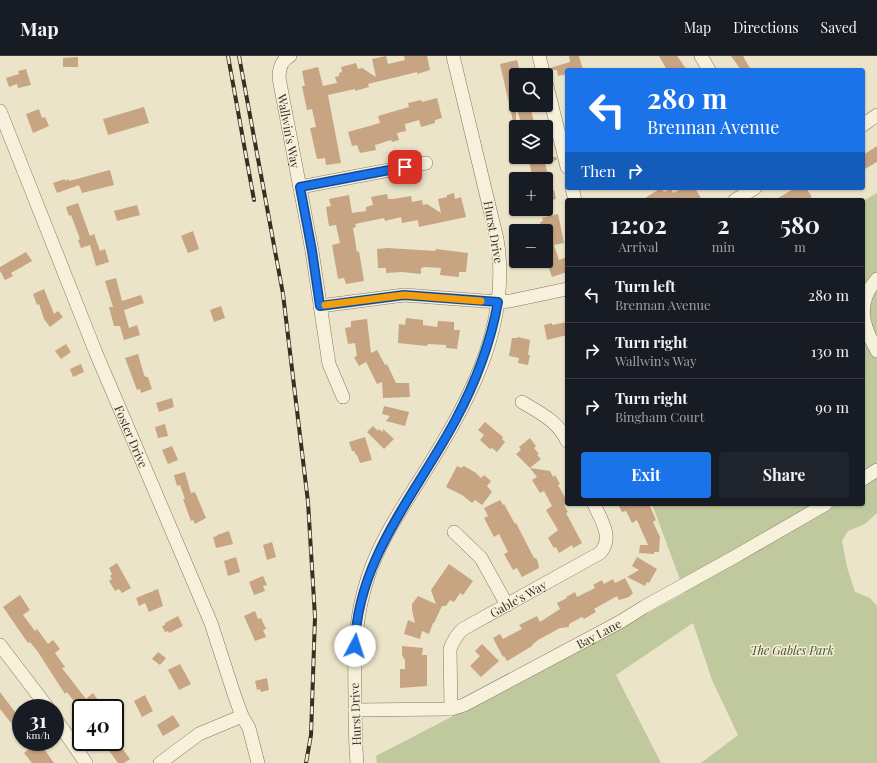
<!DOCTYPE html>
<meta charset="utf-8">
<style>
:root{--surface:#171b24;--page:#20242c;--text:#f1f3f6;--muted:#9ea1a6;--line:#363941;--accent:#1a73e8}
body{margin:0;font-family:"Playfair Display",serif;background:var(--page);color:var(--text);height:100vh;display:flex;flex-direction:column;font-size:15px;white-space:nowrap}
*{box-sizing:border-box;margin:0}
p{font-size:13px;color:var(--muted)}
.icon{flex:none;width:22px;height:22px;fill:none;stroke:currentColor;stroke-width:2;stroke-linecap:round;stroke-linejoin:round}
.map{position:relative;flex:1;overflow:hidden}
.side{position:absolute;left:565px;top:142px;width:300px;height:308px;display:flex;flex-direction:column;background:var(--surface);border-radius:4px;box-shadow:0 1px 3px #0004}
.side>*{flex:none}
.guide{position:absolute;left:565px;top:12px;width:300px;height:122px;border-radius:4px;box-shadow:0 1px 3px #0004;background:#1a73e8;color:#fff;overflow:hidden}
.fabs{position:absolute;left:509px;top:12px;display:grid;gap:8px}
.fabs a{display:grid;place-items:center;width:44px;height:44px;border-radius:4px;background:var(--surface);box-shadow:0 1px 3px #0004;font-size:20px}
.speed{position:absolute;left:12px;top:643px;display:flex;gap:8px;font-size:20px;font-weight:700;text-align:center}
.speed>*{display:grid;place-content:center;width:52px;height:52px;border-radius:50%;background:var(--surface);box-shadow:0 1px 3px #0004;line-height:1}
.speed small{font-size:10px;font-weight:400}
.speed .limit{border:2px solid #111;border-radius:6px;background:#fff;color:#111}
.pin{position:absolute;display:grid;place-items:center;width:34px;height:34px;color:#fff;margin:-17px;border-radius:8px;box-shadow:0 2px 6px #0006}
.me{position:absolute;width:44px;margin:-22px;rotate:5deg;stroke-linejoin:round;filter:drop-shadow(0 0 3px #0008)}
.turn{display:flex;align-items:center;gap:14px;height:84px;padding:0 16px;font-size:18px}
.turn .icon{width:52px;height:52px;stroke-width:2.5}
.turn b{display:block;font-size:28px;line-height:34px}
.then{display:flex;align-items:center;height:38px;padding:0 16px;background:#0003;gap:8px;font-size:15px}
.eta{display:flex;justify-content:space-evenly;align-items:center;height:68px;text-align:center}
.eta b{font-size:24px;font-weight:700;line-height:28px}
.primary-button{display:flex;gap:8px;margin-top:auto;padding:8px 16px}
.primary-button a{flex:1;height:46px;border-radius:4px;background:var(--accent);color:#fff;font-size:16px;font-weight:700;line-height:46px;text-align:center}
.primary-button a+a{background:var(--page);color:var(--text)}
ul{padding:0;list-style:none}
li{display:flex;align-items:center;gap:12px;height:56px;padding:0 16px;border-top:1px solid var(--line)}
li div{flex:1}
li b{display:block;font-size:15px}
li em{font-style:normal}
header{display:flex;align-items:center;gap:24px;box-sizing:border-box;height:56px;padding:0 20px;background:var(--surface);border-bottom:1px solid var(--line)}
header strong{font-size:19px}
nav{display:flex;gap:22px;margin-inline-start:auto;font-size:14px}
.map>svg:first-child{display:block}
.green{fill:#c0c99d}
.building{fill:#c7a482}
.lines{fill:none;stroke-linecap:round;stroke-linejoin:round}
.minor-casing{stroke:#86775f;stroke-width:14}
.minor{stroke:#f7f1dc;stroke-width:13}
.rail-casing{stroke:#382e21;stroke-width:4}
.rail{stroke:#f3eed8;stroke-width:2.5;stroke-dasharray:8;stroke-linecap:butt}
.route-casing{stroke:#114b97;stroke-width:10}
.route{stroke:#1a73e8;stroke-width:7}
.slow{stroke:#f59e0b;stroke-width:7}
.labels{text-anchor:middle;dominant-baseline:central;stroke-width:3;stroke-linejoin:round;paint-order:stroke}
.street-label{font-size:12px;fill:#382e21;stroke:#f3eed8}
.park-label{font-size:12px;font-style:italic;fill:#455329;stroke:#f3eed8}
</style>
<header>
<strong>Map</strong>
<nav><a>Map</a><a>Directions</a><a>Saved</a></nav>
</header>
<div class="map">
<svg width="877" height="707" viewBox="0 0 877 707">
<rect width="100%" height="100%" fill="#ebe4c9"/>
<polygon class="green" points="877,137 877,457 865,468 848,475 842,485 847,511 855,536 870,542 877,550 877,707 701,707 738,679 712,624 693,567 616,619 661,707 377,707 376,700 584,592 685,537 652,448 863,448 863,145"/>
<g class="building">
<polygon points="386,0 388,8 405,4 404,0 427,0 430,14 417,18 417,16 401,20 368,28 369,31 355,35 355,33 328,39 341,107 326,109 325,102 317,103 310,72 316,71 312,53 307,54 302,30 305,30 302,15 318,11 323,30 337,27 335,21 339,20 339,17 342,16 341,11 356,7 358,13 362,12 376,21 372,3"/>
<polygon points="569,0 579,0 583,14 567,14 567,18 558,20 557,14 551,14 550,12 570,6"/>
<polygon points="659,0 677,0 687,14 667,14"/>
<polygon points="731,0 743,0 751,14 741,14"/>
<polygon points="78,1 78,11 63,11 63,2"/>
<polygon points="517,4 521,19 516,19 516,65 513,65 500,8"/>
<polygon points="26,13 31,29 18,32 17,28 9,31 6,22 19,18 18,15"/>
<polygon points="437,42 442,62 435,64 435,67 421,71 419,64 405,68 406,75 397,77 399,84 392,86 391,84 375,89 376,94 360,97 357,89 352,90 348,76 380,67 378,60 409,51 408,47 421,44 422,46"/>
<polygon points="516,49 530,49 535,71 522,71"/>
<polygon points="144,51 149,67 108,79 103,63"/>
<polygon points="39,53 42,62 45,61 49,70 33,77 26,58"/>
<polygon points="877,90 877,106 863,114 863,99"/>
<polygon points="528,101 556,101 557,104 545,107 552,134 554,134 556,143 546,145 546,123 533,123"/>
<polygon points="110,114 114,129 82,137 79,129 57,137 53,127 65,123 65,125 69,123 69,125"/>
<polygon points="661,132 664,136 671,133 673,137 683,132 695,132 702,144 642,144"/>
<polygon points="795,132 806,132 812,141 810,142 811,144 775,144"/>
<polygon points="454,137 455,143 461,141 466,161 419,171 418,164 402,167 401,161 385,165 384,162 355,168 356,171 353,172 357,196 359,195 364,225 346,228 344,222 338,223 332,189 340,187 336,169 329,170 326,151 331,150 329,143 349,139 352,157 366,155 366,151 373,149 371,141 387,138 388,143 393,143 411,140 412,146 422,144 423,149 427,148 441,157 438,143 447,141 447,139"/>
<polygon points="78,147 90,180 94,178 100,195 105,193 109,206 96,210 90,189 81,192 78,184 80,183 71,159 69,160 66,151"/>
<polygon points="137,149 140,159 117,165 114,155"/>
<polygon points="558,158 564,187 554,189 559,204 567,201 567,216 552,221 546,203 546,173 542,174 540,166 543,165 542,162"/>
<polygon points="193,175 199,193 188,197 181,180"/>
<polygon points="388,192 435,195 436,193 468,197 466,216 459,216 459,221 440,219 441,212 425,211 421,212 421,218 402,216 386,217 386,212 378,212 377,193"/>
<polygon points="26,196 32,205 11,217 13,220 5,224 0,215 0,211"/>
<polygon points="116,222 122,245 141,239 144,247 124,254 129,272 137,269 140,279 124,284 120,270 114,270 109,251 113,251 105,225"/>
<polygon points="44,233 54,258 58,255 63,261 50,271 44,263 39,248 37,249 33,238"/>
<polygon points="221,250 225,262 214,266 210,254"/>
<polygon points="406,262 423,264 423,269 437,271 438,265 454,266 454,274 460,274 457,293 446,292 446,289 428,288 427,290 398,287 399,268 405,269"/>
<polygon points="367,263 371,297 377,294 385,309 387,308 396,327 409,327 410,341 383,342 382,326 377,328 366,306 359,310 354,301 357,300 355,287 348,288 345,272 351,271 351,265"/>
<polygon points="567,266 567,279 547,284 544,269 552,267 552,269"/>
<polygon points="518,281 530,284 528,299 530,299 528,309 518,307 519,302 509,300 512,282 517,282"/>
<polygon points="66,288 71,296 61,303 55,295"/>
<polygon points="138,298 144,319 146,321 148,321 152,333 141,337 140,333 137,334 125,302"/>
<polygon points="81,308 84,316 73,321 70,313"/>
<polygon points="172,342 174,351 159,356 156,347"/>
<polygon points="384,350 409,356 405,370 386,365 390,360 382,358"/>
<polygon points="485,366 503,381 502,383 505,386 497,396 492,392 490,393 480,384 484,379 478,374"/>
<polygon points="165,368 168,380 158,382 155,371"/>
<polygon points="373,370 378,375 378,373 383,376 383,373 394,383 384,393 367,376"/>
<polygon points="365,381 372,404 360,407 357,399 356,399 354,395 352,395 349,386"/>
<polygon points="530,382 536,390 534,392 539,398 537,399 541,403 530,412 516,398 521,394 519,391"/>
<polygon points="172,390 178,404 168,408 162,394"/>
<polygon points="457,410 461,412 464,410 476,417 481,422 484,419 491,425 487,430 492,436 482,449 475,444 472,447 462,439 446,431"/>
<polygon points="530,412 550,415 553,421 555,419 560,428 558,429 567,445 567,447 564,449 568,456 566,457 582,487 573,492 572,489 559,497 556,491 554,492 548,482 558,474 546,454 552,450 544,435 540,437 532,424 537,421"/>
<polygon points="185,416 191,437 195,436 206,462 195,468 193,464 191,465 183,443 185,443 180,429 177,430 174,419"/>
<polygon points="500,444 503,449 504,448 515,468 516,467 534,502 536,502 538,506 539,512 522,521 517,512 513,514 504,498 508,496 499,478 494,481 484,462 488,460 484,452"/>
<polygon points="618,448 649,448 656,464 653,466 660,481 659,496 654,496 654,498 639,497 640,489 648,489 637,464 632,467 626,455 622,456"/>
<polygon points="229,475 233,488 216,492 213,481 217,480 217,479"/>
<polygon points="272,486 276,501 267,504 263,489"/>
<polygon points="236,501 240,516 228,520 224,505"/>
<polygon points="637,501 657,513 649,527 647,526 645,530 627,521 639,514 632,510"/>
<polygon points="117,507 131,532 122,537 119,533 115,535 109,525 112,523 110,520 112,518 109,512"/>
<polygon points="449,508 473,525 463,539 460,537 454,546 450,544 446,550 442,550 434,567 433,567 429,578 422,575 420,583 404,578 408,564 415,567 412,554 412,548 418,540 436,548 431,534"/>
<polygon points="263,520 267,529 263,530 265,535 254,539 249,526"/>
<polygon points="625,522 633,537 629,541 619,544 617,540 594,553 596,556 584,563 582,561 569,568 569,571 560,572 538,584 532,589 532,590 507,605 504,600 503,601 493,582 500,578 503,583 522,573 519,569 537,560 540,566 560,553 557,547 567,542 566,541 575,536 577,541 595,532 593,529 602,524 604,528 613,523 615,527"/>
<polygon points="158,533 163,550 149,556 145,547 139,550 136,542"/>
<polygon points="20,539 30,554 23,559 35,575 37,573 48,588 53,584 60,593 55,597 65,611 62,612 86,643 93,637 100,647 93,652 79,652 67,636 65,638 38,596 30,586 28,587 3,551"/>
<polygon points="255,555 258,563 261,562 266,573 263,574 266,581 255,585 244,560"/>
<polygon points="178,560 183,570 169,577 168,575 165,576 162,570 165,569 165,567"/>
<polygon points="482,588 499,605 481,621 470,610 480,600 475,595"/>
<polygon points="402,590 423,592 422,599 427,599 427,630 400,632 400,613 405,613 405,604 402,599"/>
<polygon points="158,596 166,602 160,609 152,603"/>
<polygon points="180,608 191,628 179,634 168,614"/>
<polygon points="267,622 269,634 261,636 260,633 257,634 255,625"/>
<polygon points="0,636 15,656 17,655 21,660 21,679 0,653"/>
<polygon points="145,639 153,655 142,661 134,645"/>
<polygon points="173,659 180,670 163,680 157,669"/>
<polygon points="115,683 130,703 124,707 118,707 105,689 109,686 115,686"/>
<polygon points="25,686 39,686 54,707 32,707 24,697 30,692"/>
</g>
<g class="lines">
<g class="minor-casing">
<g id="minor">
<path id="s1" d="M290 0C281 4 279 13 279 22L312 195 329 308 343 341"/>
<polyline points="539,0 544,19"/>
<polyline points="701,0 709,14"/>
<polyline points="546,26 567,111"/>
<path id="s2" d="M0 55 96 297 211 567 235 641 242 660 249 672 258 707"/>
<polyline points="863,69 877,59"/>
<polyline points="300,131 426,107"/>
<polyline points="572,132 575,144"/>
<polyline points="735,144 755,132"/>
<path d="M877 223C855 248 863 270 877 295"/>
<polyline points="320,250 404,239 498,246 510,245 567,233"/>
<path d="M522 346C540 357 558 365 567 385"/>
<polyline points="863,423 877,414"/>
<polyline points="454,476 481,502 507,549"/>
<polyline points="0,589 48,652"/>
<path id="s3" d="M451 653 450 593C453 585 456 579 463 573L600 497C614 482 601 464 594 448"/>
<path id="s4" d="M355 654 451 653 464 649 620 566 644 551 736 500 826 448"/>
<polyline points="55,662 86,707"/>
<polyline points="160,707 199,678 242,660"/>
<path d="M357 707C355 684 355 661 355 637 354 596 355 560 368 521 379 487 400 455 419 425 465 352 512 273 497 183L453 0"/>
</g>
</g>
<use href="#minor" class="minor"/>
<g class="rail-casing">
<g id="rail">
<polyline points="228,0 254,144"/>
<polyline points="239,0 283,238 308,446 315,561 311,679 306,707"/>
</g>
</g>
<use href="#rail" class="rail"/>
</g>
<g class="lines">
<g class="route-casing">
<path id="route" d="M355 590C357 503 416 438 455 365 476 326 490 290 498 246L404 239 320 250 312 195 300 131 405 111"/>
</g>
<use href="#route" class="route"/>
<polyline class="slow" points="325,249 404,239 481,245"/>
</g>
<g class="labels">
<g class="street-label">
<text stroke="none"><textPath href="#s1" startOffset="80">Wallwin's Way</textPath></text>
<text transform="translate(494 176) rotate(80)">Hurst Drive</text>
<text stroke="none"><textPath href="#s2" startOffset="351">Foster Drive</textPath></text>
<text stroke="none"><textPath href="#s3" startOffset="147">Gable's Way</textPath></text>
<text stroke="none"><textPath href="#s4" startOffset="262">Bay Lane</textPath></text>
<text transform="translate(355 658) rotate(-92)">Hurst Drive</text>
</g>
<g class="park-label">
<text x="792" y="594">The Gables Park</text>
</g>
</g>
</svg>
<div class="fabs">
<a><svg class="icon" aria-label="search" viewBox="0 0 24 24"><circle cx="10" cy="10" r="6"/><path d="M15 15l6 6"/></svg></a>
<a><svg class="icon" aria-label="layers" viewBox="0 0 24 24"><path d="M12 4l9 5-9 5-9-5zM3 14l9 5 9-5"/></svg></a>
<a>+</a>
<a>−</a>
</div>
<div class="speed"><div>31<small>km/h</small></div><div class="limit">40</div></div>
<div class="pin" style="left:405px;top:111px;background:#d93025"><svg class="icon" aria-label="arrive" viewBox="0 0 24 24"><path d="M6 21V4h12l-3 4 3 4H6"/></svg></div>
<svg class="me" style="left:355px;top:590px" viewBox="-20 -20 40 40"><circle r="19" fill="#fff"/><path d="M0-13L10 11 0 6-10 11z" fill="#1a73e8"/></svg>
<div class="guide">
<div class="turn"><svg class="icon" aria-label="left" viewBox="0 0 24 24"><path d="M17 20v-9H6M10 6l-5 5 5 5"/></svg><div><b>280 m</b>Brennan Avenue</div></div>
<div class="then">Then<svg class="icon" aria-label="right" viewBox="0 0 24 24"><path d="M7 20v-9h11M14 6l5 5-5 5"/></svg></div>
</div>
<section class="side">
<div class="eta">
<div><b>12:02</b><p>Arrival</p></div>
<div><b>2</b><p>min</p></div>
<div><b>580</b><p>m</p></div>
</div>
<ul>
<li><svg class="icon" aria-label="left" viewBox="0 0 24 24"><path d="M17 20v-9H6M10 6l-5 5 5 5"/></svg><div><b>Turn left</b><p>Brennan Avenue</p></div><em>280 m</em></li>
<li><svg class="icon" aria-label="right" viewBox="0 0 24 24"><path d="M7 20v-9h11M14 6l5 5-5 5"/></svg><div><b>Turn right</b><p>Wallwin's Way</p></div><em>130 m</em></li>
<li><svg class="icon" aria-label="right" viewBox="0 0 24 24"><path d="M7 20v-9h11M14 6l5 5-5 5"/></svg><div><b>Turn right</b><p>Bingham Court</p></div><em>90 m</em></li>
</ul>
<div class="primary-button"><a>Exit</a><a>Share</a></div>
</section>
</div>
